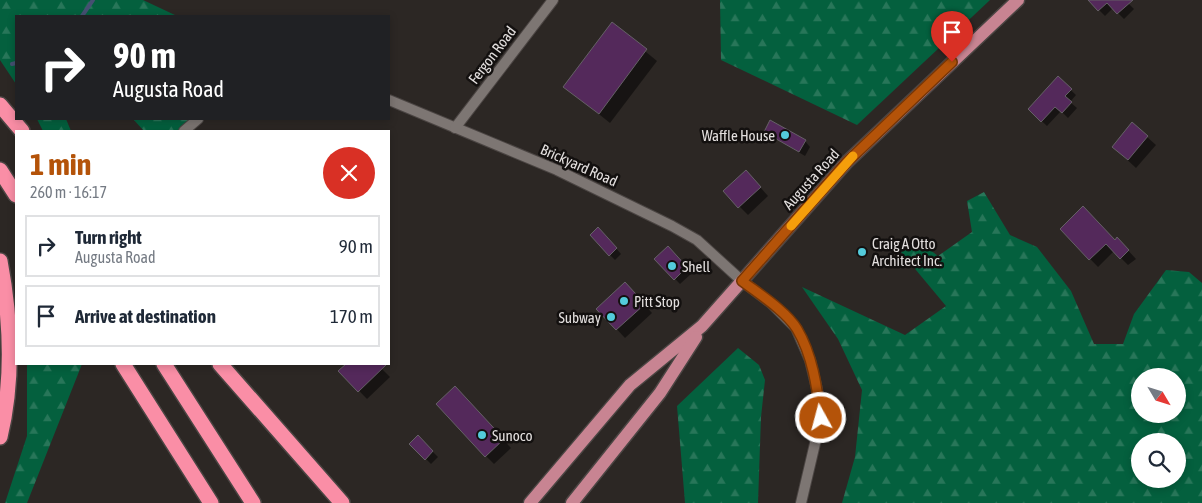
<!DOCTYPE html>
<meta charset="utf-8">
<style>
:root{--surface:#fff;--page:#f2f2f3;--text:#1f2937;--muted:#747a83;--line:#e0e1e3;--accent:#b45309}
body{margin:0;font-family:"Asap Condensed",sans-serif;background:var(--page);color:var(--text);height:100vh;display:flex;flex-direction:column;font-size:19px;white-space:nowrap}
*{box-sizing:border-box;margin:0}
p{font-size:16px;color:var(--muted)}
.icon{flex:none;width:28px;height:28px;fill:none;stroke:currentColor;stroke-width:2;stroke-linecap:round;stroke-linejoin:round}
.map{position:relative;flex:1;overflow:hidden}
.drawer{position:absolute;left:15px;top:130px;width:375px;height:235px;display:flex;flex-direction:column;background:var(--surface);border-radius:0px;box-shadow:0 2px 8px #0003}
.drawer>*{flex:none}
.top-card{position:absolute;left:15px;top:15px;width:375px;height:105px;border-radius:0px;box-shadow:0 2px 8px #0003;background:#202124;color:#fff;overflow:hidden}
.needle{width:32px;rotate:128deg}
.buttons{position:absolute;left:1131px;top:368px;display:grid;gap:10px}
.buttons a{display:grid;place-items:center;width:55px;height:55px;border-radius:50%;background:var(--surface);box-shadow:0 2px 8px #0003;font-size:25px}
.pin{position:absolute;display:grid;place-items:center;width:42px;height:42px;color:#fff;margin:-51px -21px;border-radius:50% 50% 50% 0;rotate:-45deg;box-shadow:0 0 5px #0007}
.pin .icon{rotate:45deg}
.me{position:absolute;width:55px;margin:-28px;rotate:353deg;stroke-linejoin:round;filter:drop-shadow(0 0 4px #0008)}
.turn{display:flex;align-items:center;gap:18px;height:105px;padding:0 15px;font-size:22px}
.turn .icon{width:65px;height:65px;stroke-width:2.5}
.turn b{display:block;font-size:35px;line-height:42px}
.round{display:grid;place-items:center;flex:none;width:52px;height:52px;border-radius:26px;background:var(--page)}
.head{display:flex;align-items:center;justify-content:space-between;height:85px;padding:0 15px}
h1{font-size:30px;font-weight:700;line-height:38px;color:var(--accent)}
ul{padding:0;list-style:none}
li{display:flex;align-items:center;gap:15px;height:62px;margin:0 10px 8px;padding:0 5px;border:2px solid var(--line);border-radius:0px}
li div{flex:1}
li b{display:block;font-size:19px}
li em{font-style:normal}
.map>svg:first-child{display:block}
.forest{fill:url(#forest-firs);fill-rule:evenodd}
.shadow{fill:#0007}
.lines{fill:none;stroke-linecap:round;stroke-linejoin:round}
.stream{stroke:#455072;stroke-width:4}
.building{fill:#54295b;stroke:#656066}
.minor-casing{stroke:#4b4543;stroke-width:12}
.primary-casing{stroke:#4b4543;stroke-width:15}
.motorway-casing{stroke:#4b4543;stroke-width:18}
.minor{stroke:#7d7673;stroke-width:10}
.primary{stroke:#c88492;stroke-width:12}
.motorway{stroke:#fa8ea6;stroke-width:15}
.route-casing{stroke:#753606;stroke-width:12}
.route{stroke:#b45309;stroke-width:9}
.slow{stroke:#f59e0b;stroke-width:9}
.poi-dot{fill:#53cbdb;stroke:#13100f;stroke-width:2}
.labels{text-anchor:middle;dominant-baseline:central;stroke-width:5;stroke-linejoin:round;paint-order:stroke}
.street-label{font-size:15px;fill:#e3dfde;stroke:#13100f}
.poi-label{font-size:15px;fill:#e3dfde;stroke:#13100f;text-anchor:start}
</style>
<div class="map">
<svg width="1202" height="503" viewBox="0 0 1202 503">
<defs>
<pattern id="forest-firs" width="22" height="20" patternUnits="userSpaceOnUse" patternTransform="scale(1.25)"><rect width="22" height="20" fill="#04603e"/><path d="M5 1l3.5 6h-7zM16 11l3.5 6h-7z" fill="#287659"/></pattern>
</defs>
<rect width="100%" height="100%" fill="#2c2724"/>
<g class="forest">
<polygon points="0,0 143,0 177,16 16,16 16,84 0,60"/>
<polygon points="720,0 990,0 857,125 721,60"/>
<polygon points="37,119 66,119 71,131 43,131"/>
<polygon points="133,119 198,119 184,131 144,131"/>
<path d="M984 192 1010 235 1037 247 1071 291 1094 344H1123L1134 314 1166 270 1189 272 1202 283V503H842L855 457 862 390 838 339 802 287 905 335 946 306 901 252 921 243 938 256 972 232 967 201ZM1178 376V414H1140V376ZM1178 441V479H1140V441Z"/>
<polygon points="738,348 759,365 765,380 761,417 758,503 685,503 677,406"/>
<polygon points="27,364 82,364 27,503 5,503 27,436"/>
</g>
<g class="shadow">
<polygon points="1089,0 1125,0 1134,9 1124,19 1113,8 1105,16"/>
<polygon points="612,24 657,61 610,123 565,87"/>
<polygon points="1058,78 1076,95 1070,102 1077,108 1068,118 1061,111 1047,126 1029,109"/>
<polygon points="765,132 805,141 810,147 805,156"/>
<polygon points="1147,137 1156,145 1136,168 1122,155"/>
<polygon points="754,180 768,196 748,215 724,191"/>
<polygon points="1061,229 1115,241 1125,247 1136,259 1128,265 1114,251 1098,267"/>
<polygon points="604,234 621,254 615,260 610,255"/>
<polygon points="668,248 692,273 680,284 656,259"/>
<polygon points="633,292 652,313 625,338 598,309"/>
<polygon points="348,364 377,364 390,377 367,399 340,371"/>
<polygon points="463,396 511,448 494,464 486,456"/>
<polygon points="418,437 438,457 431,464 411,444"/>
</g>
<g class="lines">
<g class="stream">
<polyline points="82,16 93,0"/>
<polyline points="12,64 16,63"/>
</g>
</g>
<g class="building">
<polygon points="1088,0 1133,0 1117,14 1107,3 1098,11"/>
<polygon points="612,22 647,49 599,114 563,87"/>
<polygon points="1058,76 1072,89 1065,96 1072,102 1062,113 1055,107 1041,122 1028,109"/>
<polygon points="770,120 806,140 799,152 764,132"/>
<polygon points="1132,122 1148,136 1128,160 1112,147"/>
<polygon points="746,170 761,187 738,208 723,191"/>
<polygon points="1083,206 1115,240 1117,237 1129,250 1120,259 1106,244 1089,260 1060,229"/>
<polygon points="598,227 617,248 609,256 590,235"/>
<polygon points="668,246 687,267 674,280 654,259"/>
<polygon points="625,282 645,304 616,330 596,309"/>
<polygon points="346,364 387,364 358,392 338,371"/>
<polygon points="455,386 504,439 485,457 436,404"/>
<polygon points="418,435 433,451 425,460 409,444"/>
</g>
<g class="lines">
<g class="minor-casing">
<g id="minor">
<polyline points="389,100 557,170 672,226 697,240 742,281 771,303 796,328 810,360 817,389 821,418 801,503"/>
<polyline points="455,128 553,0"/>
<polyline points="184,131 198,119"/>
</g>
</g>
<g class="primary-casing">
<g id="primary">
<polyline points="530,503 630,385 702,326 847,162 1018,0"/>
<polyline points="572,503 660,393 696,337"/>
</g>
</g>
<g class="motorway-casing">
<g id="motorway">
<polyline points="0,105 22,131"/>
<polyline points="0,170 16,195"/>
<path d="M0 261C11 319 14 379 0 437"/>
<polyline points="123,364 211,503"/>
<polyline points="164,364 253,503"/>
<polyline points="220,364 342,503"/>
</g>
</g>
<use href="#minor" class="minor"/>
<use href="#primary" class="primary"/>
<use href="#motorway" class="motorway"/>
</g>
<g class="lines">
<g class="route-casing">
<path id="route" d="M821 418C817 388 813 356 797 329 786 311 759 294 742 281L847 162 952 62"/>
</g>
<use href="#route" class="route"/>
<polyline class="slow" points="791,226 853,156"/>
</g>
<g class="poi-dot">
<circle cx="785" cy="135" r="5"/>
<circle cx="862" cy="252" r="5"/>
<circle cx="672" cy="266" r="5"/>
<circle cx="624" cy="301" r="5"/>
<circle cx="611" cy="317" r="5"/>
<circle cx="482" cy="435" r="5"/>
</g>
<g class="labels">
<g class="street-label">
<text transform="translate(492 55) rotate(-53)">Fergon Road</text>
<text transform="translate(579 165) rotate(24)">Brickyard Road</text>
<text transform="translate(811 179) rotate(-48)">Augusta Road</text>
</g>
<g class="poi-label">
<text x="775" y="135" text-anchor="end">Waffle House</text>
<text x="872" y="243">Craig A Otto<tspan x="872" dy="17">Architect Inc.</tspan></text>
<text x="682" y="266">Shell</text>
<text x="634" y="301">Pitt Stop</text>
<text x="601" y="317" text-anchor="end">Subway</text>
<text x="492" y="435">Sunoco</text>
</g>
</g>
</svg>
<div class="buttons">
<a><svg class="needle" viewBox="-14 -14 28 28"><path d="M0-13l5 13h-10z" fill="#e53935"/><path d="M0 13l5-13h-10z" fill="#747a83"/></svg></a>
<a><svg class="icon" aria-label="search" viewBox="0 0 24 24"><circle cx="10" cy="10" r="6"/><path d="M15 15l6 6"/></svg></a>
</div>
<div class="pin" style="left:952px;top:62px;background:#d93025"><svg class="icon" aria-label="arrive" viewBox="0 0 24 24"><path d="M6 21V4h12l-3 4 3 4H6"/></svg></div>
<svg class="me" style="left:821px;top:418px" viewBox="-20 -20 40 40"><circle r="17" fill="#b45309" stroke="#fff" stroke-width="3"/><path d="M0-11L8 9 0 5-8 9z" fill="#fff"/></svg>
<div class="top-card">
<div class="turn"><svg class="icon" aria-label="right" viewBox="0 0 24 24"><path d="M7 20v-9h11M14 6l5 5-5 5"/></svg><div><b>90 m</b>Augusta Road</div></div>
</div>
<section class="drawer">
<div class="head"><div><h1>1 min</h1><p>260 m · 16:17</p></div><a class="round" style="background:#d93025;color:#fff"><svg class="icon" aria-label="close" viewBox="0 0 24 24"><path d="M6 6l12 12M18 6L6 18"/></svg></a></div>
<ul>
<li><svg class="icon" aria-label="right" viewBox="0 0 24 24"><path d="M7 20v-9h11M14 6l5 5-5 5"/></svg><div><b>Turn right</b><p>Augusta Road</p></div><em>90 m</em></li>
<li><svg class="icon" aria-label="arrive" viewBox="0 0 24 24"><path d="M6 21V4h12l-3 4 3 4H6"/></svg><div><b>Arrive at destination</b></div><em>170 m</em></li>
</ul>
</section>
</div>
